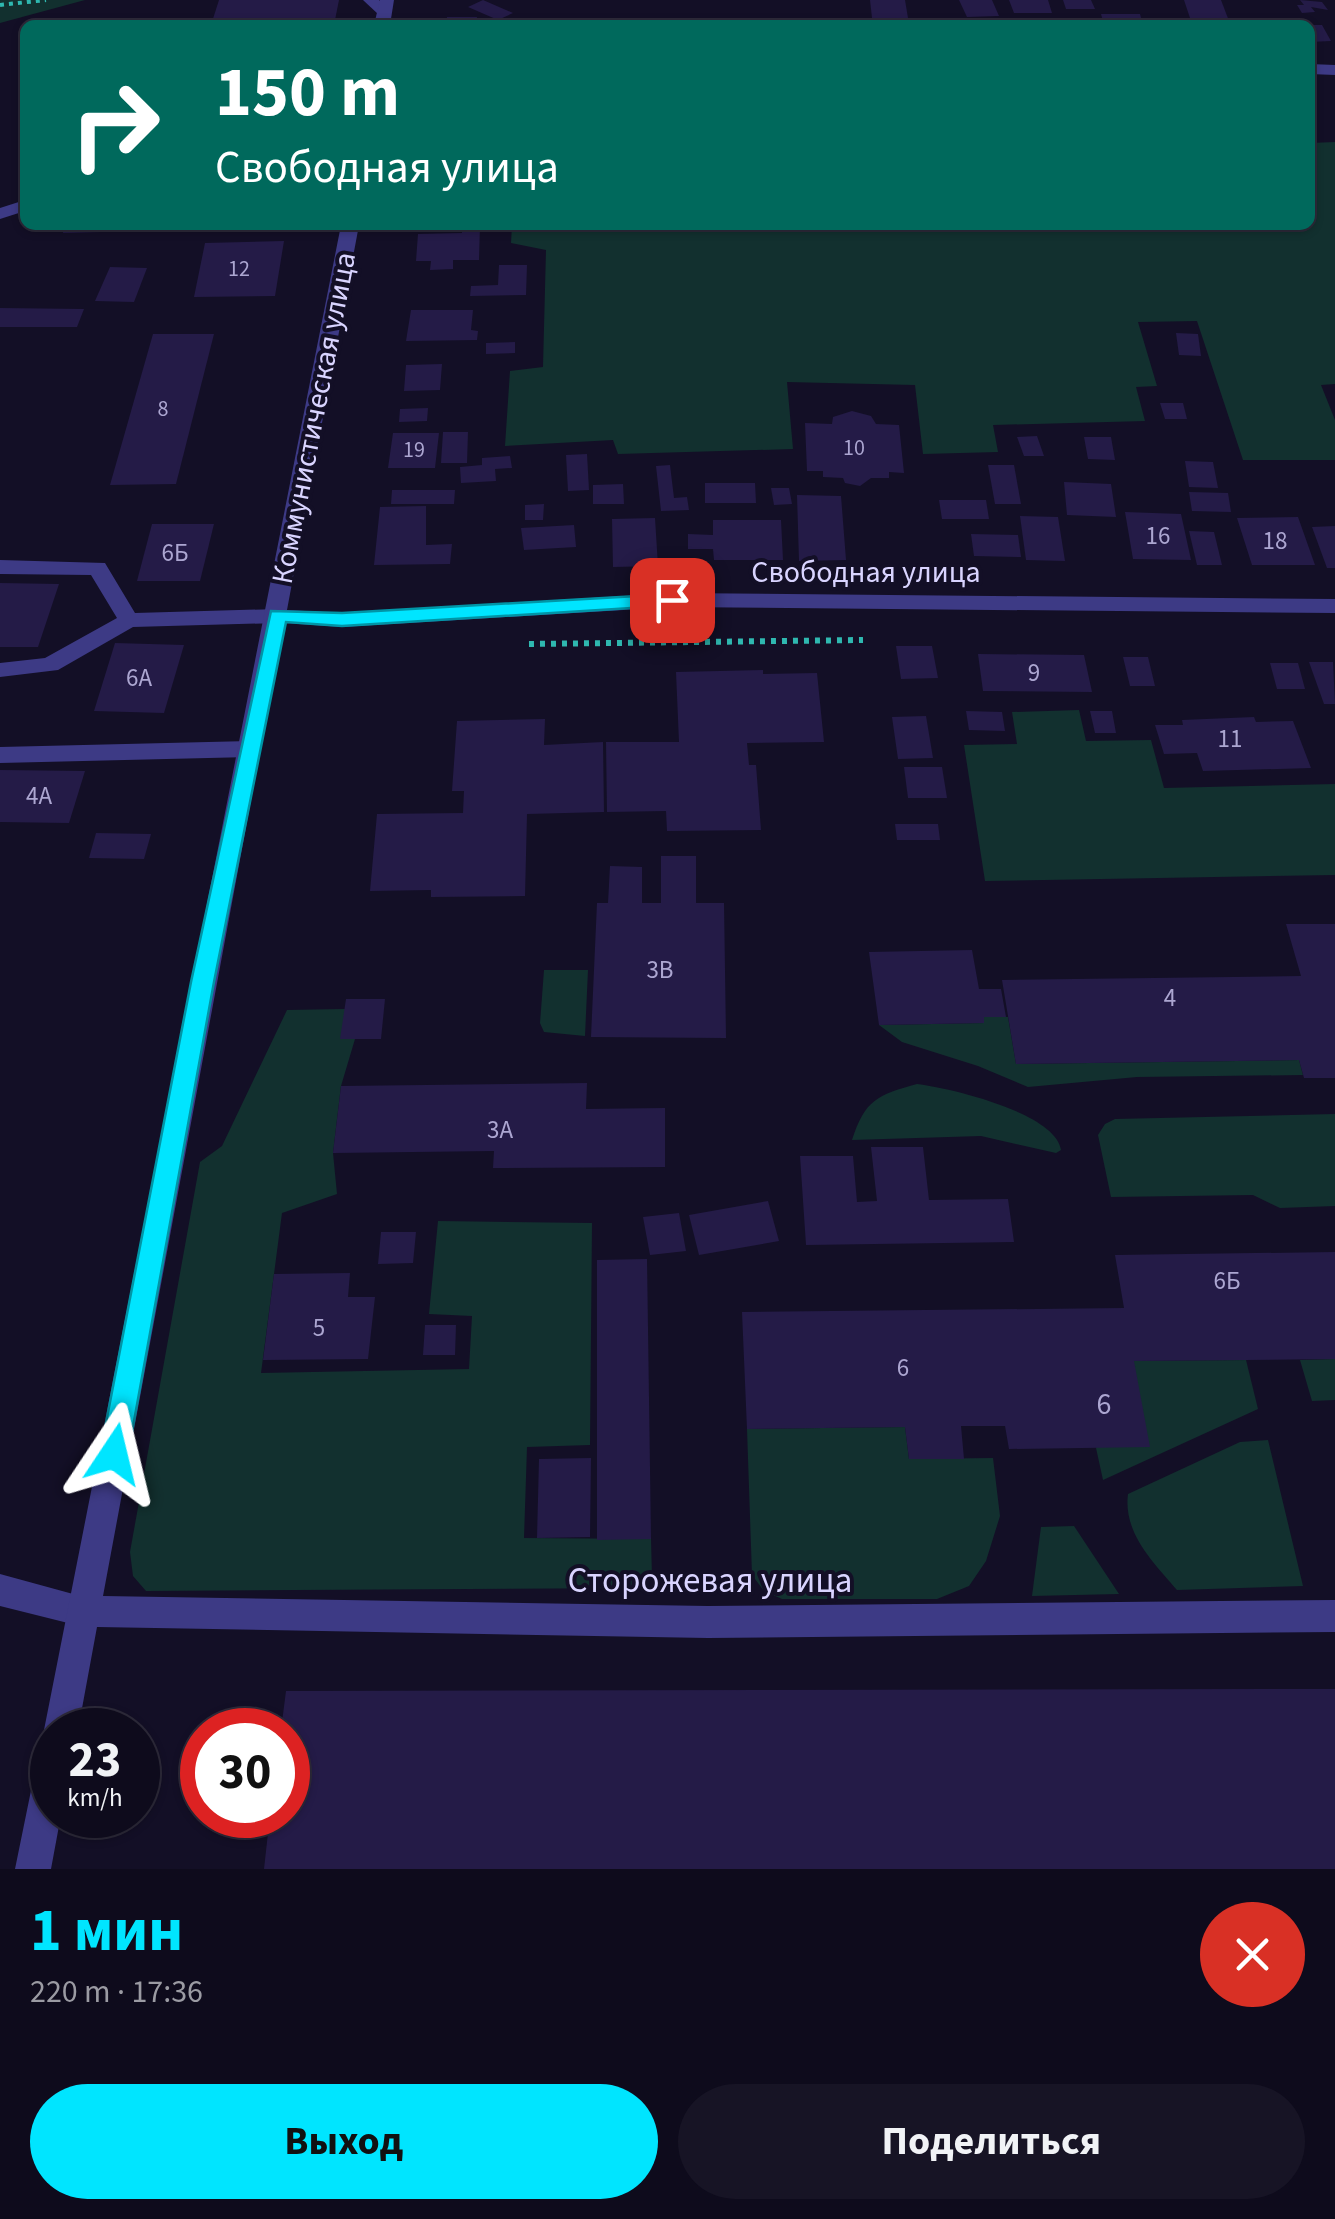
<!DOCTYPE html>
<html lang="ru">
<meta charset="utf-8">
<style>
:root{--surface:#0e0b1c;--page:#171425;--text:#f1f3f6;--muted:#9b9ba3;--line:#2e2b3b;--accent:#00e5ff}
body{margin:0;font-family:"Source Sans 3",sans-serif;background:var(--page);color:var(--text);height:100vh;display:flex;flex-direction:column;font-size:38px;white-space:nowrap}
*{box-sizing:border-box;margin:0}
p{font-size:32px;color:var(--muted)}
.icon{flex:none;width:55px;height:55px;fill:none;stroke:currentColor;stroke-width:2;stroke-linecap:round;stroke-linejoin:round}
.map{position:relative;height:1869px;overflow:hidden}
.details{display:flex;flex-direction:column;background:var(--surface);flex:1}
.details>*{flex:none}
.hud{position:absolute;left:20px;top:20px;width:1295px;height:210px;border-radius:15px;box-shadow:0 2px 8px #0004,0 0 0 2px var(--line);background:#00695c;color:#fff;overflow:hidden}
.speed{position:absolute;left:30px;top:1708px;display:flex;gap:20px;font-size:50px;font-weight:700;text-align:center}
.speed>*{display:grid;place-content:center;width:130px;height:130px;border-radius:50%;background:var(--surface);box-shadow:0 2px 8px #0004,0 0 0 2px var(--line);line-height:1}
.speed small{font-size:25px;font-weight:400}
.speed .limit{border:15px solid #d22;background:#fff;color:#111}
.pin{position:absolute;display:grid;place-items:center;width:85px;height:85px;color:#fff;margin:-42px;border-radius:20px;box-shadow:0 5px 15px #0006}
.me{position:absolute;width:110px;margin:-55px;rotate:10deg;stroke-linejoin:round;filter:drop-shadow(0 0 8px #0008)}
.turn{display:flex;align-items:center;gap:35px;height:210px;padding:0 30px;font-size:45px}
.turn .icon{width:130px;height:130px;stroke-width:2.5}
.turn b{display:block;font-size:70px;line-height:85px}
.round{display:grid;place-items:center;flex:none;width:105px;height:105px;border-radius:52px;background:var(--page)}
.overview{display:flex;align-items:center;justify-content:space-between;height:170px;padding:0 30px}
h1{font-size:60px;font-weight:700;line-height:75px;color:var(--accent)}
.button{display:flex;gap:20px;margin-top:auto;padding:20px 30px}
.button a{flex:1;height:115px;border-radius:60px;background:var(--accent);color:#111;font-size:40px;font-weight:700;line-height:115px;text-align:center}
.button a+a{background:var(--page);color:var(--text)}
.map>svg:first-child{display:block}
.green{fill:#12302f}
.building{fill:#241b47}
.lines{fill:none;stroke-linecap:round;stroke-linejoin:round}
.path-far1{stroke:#2fb8b0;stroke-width:4;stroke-dasharray:4 5;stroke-linecap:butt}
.path{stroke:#2fb8b0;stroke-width:6;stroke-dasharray:5 6;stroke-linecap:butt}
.service{fill:#3d3a85;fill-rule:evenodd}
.minor{fill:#3d3a85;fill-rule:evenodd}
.route{fill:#00e5ff;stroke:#0095a6;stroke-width:2.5}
.labels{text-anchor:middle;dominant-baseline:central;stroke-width:8;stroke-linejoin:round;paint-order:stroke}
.far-number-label{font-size:22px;fill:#aca6d1}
.number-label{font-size:25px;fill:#aca6d1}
.street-label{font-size:30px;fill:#d9d4ff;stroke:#130f26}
.near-number-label{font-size:30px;fill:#aca6d1}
.near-street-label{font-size:35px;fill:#d9d4ff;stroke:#130f26}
</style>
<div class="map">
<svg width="1335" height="1869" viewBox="0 0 1335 1869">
<rect width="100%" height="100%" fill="#130f26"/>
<g class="green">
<polygon points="0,0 85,0 0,23"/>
<polygon points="1335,142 1335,384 1321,385 1335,420 1335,460 1243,460 1197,321 1138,322 1157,386 1136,387 1145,421 993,425 998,452 923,454 915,385 787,382 793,449 618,454 613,440 505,446 510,371 543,367 546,250 511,243 512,225 1310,225 1310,143"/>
<polygon points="1079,710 1086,741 1151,740 1164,788 1335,784 1335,875 985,881 964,745 1017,744 1012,712"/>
<polygon points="544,970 588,970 585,1036 544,1032 540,1023"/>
<polygon points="345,1009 355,1039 341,1086 333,1153 337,1194 282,1213 261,1373 469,1369 472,1316 429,1314 438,1221 592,1223 590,1445 527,1447 524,1538 651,1539 652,1577 643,1588 146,1591 133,1576 130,1552 200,1162 222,1146 287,1010"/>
<polygon points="984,1017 1008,1017 1016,1064 1299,1060 1303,1075 1137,1077 1028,1087 978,1066 902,1042 879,1025 983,1023"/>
<path d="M917 1084C950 1088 1056 1113 1061 1150L1056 1153 981 1136 852 1140C865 1100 877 1095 917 1084Z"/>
<polygon points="1335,1114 1335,1206 1280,1208 1253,1195 1111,1197 1098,1135 1105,1124 1115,1119"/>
<polygon points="1335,1359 1335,1400 1312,1401 1300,1360"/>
<polygon points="1246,1360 1258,1409 1103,1480 1096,1448 1134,1361"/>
<polygon points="905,1427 909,1459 993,1458 1000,1516 986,1561 969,1586 937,1599 782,1599 764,1591 752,1575 747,1429"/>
<path d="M1268 1440 1303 1586 1177 1590C1153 1562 1123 1533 1128 1494L1240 1442Z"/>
<polygon points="1074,1526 1119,1594 1032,1596 1041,1527"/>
</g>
<g class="building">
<polygon points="219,0 339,0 334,25 211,25"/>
<polygon points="483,0 513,13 498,20 468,7"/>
<polygon points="870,0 905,0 908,18 872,18"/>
<polygon points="959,0 992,0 999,16 967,17"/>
<polygon points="1009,0 1048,0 1052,13 1014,13"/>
<polygon points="1063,0 1091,0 1095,9 1066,9"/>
<polygon points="1184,0 1221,0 1229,21 1191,21"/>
<polygon points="1300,0 1322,2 1328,10 1311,7 1315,12 1302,13 1297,5 1304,5"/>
<polygon points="1101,14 1140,14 1143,25 1104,25"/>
<polygon points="447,17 477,17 476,25 446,25"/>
<polygon points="1310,25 1322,25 1331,41 1310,42"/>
<polygon points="65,225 104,225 102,232 63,233"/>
<polygon points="462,225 480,225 479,260 453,260 453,269 430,270 431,261 416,261 418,234 462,233"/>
<polygon points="284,241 275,296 194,297 205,243"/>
<polygon points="499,265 527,265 526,295 470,296 471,286 498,285"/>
<polygon points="110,267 147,268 134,302 95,301"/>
<polygon points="0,308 84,309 77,327 0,327"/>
<polygon points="411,310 473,310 471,330 478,331 477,340 406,341"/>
<polygon points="1176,333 1198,334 1201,356 1179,355"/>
<polygon points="153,334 214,334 176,484 110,485"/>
<polygon points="515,342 515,353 486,354 486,343"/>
<polygon points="442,364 440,390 404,391 406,365"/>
<polygon points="1160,403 1183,403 1187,419 1165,419"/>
<polygon points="428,408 427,421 399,422 400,409"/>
<polygon points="852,411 871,416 876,424 899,425 904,473 889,472 889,478 871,478 860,486 845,483 843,478 823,477 823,471 807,471 805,423 832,424 833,417"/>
<polygon points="443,432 468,432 467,463 441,463"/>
<polygon points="393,433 439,433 435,468 388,468"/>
<polygon points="1037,436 1044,456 1024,456 1017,437"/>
<polygon points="1084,437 1111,437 1115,460 1088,459"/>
<polygon points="587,454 589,490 568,491 566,455"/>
<polygon points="510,456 512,468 495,469 496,481 461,483 460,467 482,465 482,458"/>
<polygon points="1185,461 1213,462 1218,488 1189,487"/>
<polygon points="670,465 674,498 687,497 689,510 661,511 656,466"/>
<polygon points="988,465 1014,465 1021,504 995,504"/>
<polygon points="1064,482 1111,484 1116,517 1067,515"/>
<polygon points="705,483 755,483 756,503 705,503"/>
<polygon points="623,484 624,504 593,504 593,485"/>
<polygon points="771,488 789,488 792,504 774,505"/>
<polygon points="392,490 455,490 454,504 391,504"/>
<polygon points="1189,492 1228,493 1231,512 1192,511"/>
<polygon points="797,495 841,496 846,560 799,561"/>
<polygon points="939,500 986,500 989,519 942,519"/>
<polygon points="544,504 543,520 525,520 525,505"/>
<polygon points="426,506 426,545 452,544 450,564 374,565 380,507"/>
<polygon points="1125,512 1181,514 1191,560 1133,559"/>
<polygon points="1020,516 1058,517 1065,561 1026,560"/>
<polygon points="1298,517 1315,565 1252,565 1237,518"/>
<polygon points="655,518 658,566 613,567 612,519"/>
<polygon points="713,520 781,520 783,560 714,560 713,549 688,549 688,534 713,535"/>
<polygon points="152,524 214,524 200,581 137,581"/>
<polygon points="574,525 576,547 524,550 521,528"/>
<polygon points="1335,526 1335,568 1327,568 1312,527"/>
<polygon points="1189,531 1214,532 1222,565 1197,565"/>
<polygon points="971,534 1018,535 1021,557 974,556"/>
<polygon points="0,583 59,584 38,647 0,647"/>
<polygon points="115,643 184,645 164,713 94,711"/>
<polygon points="896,646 932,646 938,678 901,679"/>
<polygon points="978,654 1084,655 1092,692 983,691"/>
<polygon points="1123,657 1148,657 1155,686 1130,686"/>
<polygon points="1309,662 1333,662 1335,704 1324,704"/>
<polygon points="1270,663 1298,663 1305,689 1277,689"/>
<polygon points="763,670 763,674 817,673 824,742 747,743 749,765 756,765 761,830 667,831 666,811 607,812 606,742 679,742 676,672"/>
<polygon points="966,711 1002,712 1005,731 969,730"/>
<polygon points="1090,711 1112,711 1116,733 1095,733"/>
<polygon points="926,716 933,758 898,759 892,717"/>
<polygon points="1254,717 1256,722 1293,721 1311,768 1203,771 1197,753 1164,754 1155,725 1183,725 1182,720"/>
<polygon points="545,719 544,745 603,742 604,812 527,814 525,896 431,897 431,890 370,891 377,814 463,813 464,791 452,791 457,721"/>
<polygon points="904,767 942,767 947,798 908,798"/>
<polygon points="0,770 85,771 69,823 0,822"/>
<polygon points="895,824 938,824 940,840 897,840"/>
<polygon points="96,833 151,834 144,859 89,858"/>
<polygon points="661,856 696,856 696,903 724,903 726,1038 591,1037 597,903 608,903 610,866 642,867 642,903 661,903"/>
<polygon points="1286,924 1335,924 1335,1078 1304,1078 1299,1060 1016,1064 1002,980 1301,976"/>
<polygon points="972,950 979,989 1001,989 1006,1017 984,1017 984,1023 879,1025 869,952"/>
<polygon points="346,999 385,999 381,1039 340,1039"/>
<polygon points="587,1083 586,1109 665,1108 665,1167 493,1168 494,1151 333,1153 341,1086"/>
<polygon points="871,1147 923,1147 929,1200 1008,1199 1014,1242 806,1245 800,1156 853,1156 857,1202 877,1201"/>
<polygon points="768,1201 779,1241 699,1255 689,1215"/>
<polygon points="679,1213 686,1251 650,1255 643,1217"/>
<polygon points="381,1232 416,1232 413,1263 378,1264"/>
<polygon points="1335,1252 1335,1359 1134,1361 1150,1447 1009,1449 1005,1426 961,1426 964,1459 909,1459 905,1427 747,1429 742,1312 1124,1308 1115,1255"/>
<polygon points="647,1259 651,1539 597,1540 597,1260"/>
<polygon points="350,1273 348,1297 375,1297 368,1359 263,1360 274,1274"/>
<polygon points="425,1325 456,1325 455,1355 423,1355"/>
<polygon points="591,1458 590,1537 537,1538 539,1459"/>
<polygon points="1335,1689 1335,1869 264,1869 270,1815 288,1815 288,1730 281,1730 286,1691"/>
</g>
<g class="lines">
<polyline class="path-far1" points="0,5 46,0"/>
<polyline class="path" points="529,644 863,640"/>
<g class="service">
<polygon points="363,0 379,0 392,12 379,15"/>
<polygon points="25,200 25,211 0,219 0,208"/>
<polygon points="0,560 105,563 135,613 278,609 289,616 278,623 133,627 58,670 0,677 0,663 45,658 117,618 91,575 0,574"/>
<polygon points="250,741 261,749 250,757 0,763 0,747"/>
<polygon points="0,1574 95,1600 100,1611 95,1622 84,1627 0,1606"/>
</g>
<g class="minor">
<polygon points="380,0 394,0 390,25 374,25"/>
<polygon points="1310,64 1335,65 1335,75 1310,74"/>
<polygon points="341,225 359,225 287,610 342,613 673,593 1335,599 1335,613 673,607 342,627 284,623 103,1596 708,1606 1335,1600 1335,1632 708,1638 97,1627 78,1730 52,1730 52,1743 49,1742 44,1730"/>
<polygon points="52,1754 52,1815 61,1815 51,1869 15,1869 35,1771 40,1759"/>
</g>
</g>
<polygon class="route" points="672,594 682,600 679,605 342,626 286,622 214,982 128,1454 124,1463 114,1467 104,1463 100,1454 191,982 271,611 342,613"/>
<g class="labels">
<g class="far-number-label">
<text x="239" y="269">12</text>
<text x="163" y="409">8</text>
<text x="854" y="448">10</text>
<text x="414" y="450">19</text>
</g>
<g class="number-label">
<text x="1158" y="536">16</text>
<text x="1275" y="541">18</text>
<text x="175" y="553">6Б</text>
<text x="1034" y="673">9</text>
<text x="139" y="678">6А</text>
<text x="1230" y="739">11</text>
<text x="39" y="796">4А</text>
<text x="660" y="970">3В</text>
<text x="1170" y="998">4</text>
<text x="500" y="1130">3А</text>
<text x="1227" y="1281">6Б</text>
<text x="319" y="1328">5</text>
<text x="903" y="1368">6</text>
</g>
<g class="street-label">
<text transform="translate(314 418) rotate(-79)">Коммунистическая улица</text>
<text x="866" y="572">Свободная улица</text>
</g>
<g class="near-number-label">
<text x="1104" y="1404">6</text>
</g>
<g class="near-street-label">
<text x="710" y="1581">Сторожевая улица</text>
</g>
</g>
</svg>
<div class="speed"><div>23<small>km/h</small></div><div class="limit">30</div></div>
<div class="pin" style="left:672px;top:600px;background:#d93025"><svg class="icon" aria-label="arrive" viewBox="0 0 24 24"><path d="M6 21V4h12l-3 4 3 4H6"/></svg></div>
<svg class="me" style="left:114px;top:1454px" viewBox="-20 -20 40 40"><path d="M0-17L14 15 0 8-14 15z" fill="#00e5ff" stroke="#fff" stroke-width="4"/></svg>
<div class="hud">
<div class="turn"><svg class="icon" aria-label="right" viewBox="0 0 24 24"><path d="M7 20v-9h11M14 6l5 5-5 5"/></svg><div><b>150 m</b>Свободная улица</div></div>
</div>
</div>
<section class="details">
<div class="overview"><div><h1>1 мин</h1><p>220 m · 17:36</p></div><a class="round" style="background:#d93025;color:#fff"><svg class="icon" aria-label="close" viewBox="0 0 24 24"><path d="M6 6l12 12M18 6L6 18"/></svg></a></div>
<div class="button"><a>Выход</a><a>Поделиться</a></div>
</section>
